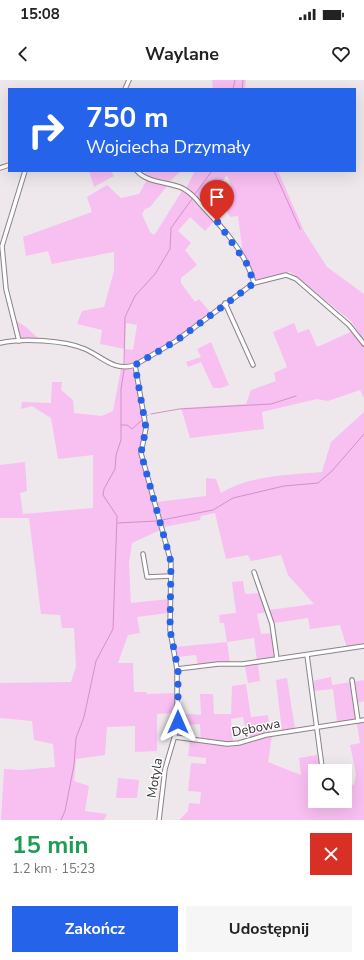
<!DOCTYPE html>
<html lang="pl">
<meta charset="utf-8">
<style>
:root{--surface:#fff;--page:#f6f6f6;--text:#222;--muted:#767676;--accent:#2563eb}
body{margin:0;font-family:"Nunito Sans",sans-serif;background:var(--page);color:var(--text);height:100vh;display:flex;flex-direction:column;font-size:15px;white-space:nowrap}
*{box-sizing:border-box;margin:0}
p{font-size:13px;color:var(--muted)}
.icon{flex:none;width:22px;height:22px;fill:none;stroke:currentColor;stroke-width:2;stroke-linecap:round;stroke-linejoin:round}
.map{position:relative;height:740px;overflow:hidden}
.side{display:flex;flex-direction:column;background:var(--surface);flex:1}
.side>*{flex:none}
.guide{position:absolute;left:8px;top:8px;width:348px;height:84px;border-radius:0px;box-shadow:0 4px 16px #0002;background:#2563eb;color:#fff;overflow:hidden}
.fabs{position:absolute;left:308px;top:684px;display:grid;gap:8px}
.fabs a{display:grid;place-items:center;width:44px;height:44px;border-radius:0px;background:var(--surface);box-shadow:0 4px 16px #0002;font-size:20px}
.pin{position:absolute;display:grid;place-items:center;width:34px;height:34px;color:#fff;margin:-41px -17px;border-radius:50% 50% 50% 0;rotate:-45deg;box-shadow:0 0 4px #0007}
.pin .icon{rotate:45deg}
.me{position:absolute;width:44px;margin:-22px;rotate:0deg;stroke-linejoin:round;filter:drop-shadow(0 0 3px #0008)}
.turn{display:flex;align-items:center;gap:14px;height:84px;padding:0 12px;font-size:18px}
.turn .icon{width:52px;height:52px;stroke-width:2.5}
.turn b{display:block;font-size:28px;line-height:34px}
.round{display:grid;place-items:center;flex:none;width:42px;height:42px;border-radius:0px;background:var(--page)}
.overview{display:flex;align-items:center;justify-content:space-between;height:68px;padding:0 12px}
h1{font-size:24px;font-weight:700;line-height:30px;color:#1e9e55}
.cta{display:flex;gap:8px;margin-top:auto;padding:8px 12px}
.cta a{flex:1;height:46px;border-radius:0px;background:var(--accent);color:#fff;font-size:16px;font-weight:700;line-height:46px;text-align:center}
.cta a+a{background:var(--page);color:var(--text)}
.status{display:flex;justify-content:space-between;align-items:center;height:28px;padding:0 20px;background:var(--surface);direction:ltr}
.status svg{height:11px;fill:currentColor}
header{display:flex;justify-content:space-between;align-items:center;height:52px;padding:0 12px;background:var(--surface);font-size:18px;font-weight:700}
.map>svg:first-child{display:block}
.green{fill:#f8bff1;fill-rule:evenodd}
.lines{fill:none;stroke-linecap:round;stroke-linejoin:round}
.stream{stroke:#d58ecc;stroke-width:1}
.minor-casing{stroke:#888387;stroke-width:5.5}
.minor{stroke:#fff;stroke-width:3.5}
.route{stroke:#2563eb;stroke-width:7;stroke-dasharray:0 12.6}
.labels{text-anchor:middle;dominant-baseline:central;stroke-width:3;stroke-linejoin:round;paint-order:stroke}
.street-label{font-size:13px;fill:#343133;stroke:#fff}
</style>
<div class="status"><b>15:08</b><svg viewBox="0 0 49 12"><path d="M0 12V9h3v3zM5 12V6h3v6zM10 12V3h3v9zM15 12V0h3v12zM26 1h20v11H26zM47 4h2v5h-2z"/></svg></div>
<header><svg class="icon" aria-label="back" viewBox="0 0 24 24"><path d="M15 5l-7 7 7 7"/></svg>Waylane<svg class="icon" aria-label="heart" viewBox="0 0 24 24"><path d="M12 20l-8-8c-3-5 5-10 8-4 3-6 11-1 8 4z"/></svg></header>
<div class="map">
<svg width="364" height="740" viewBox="0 0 364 740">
<rect width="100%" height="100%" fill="#eee8ed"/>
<g class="green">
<polygon points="212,0 246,0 245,9 213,9"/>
<polygon points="89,91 111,91 114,96 94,107"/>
<polygon points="148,91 181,91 169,102 149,97 143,94"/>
<polygon points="195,91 278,91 304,151 327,187 364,214 364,261 351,241 290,192 255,201 240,169 242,167 238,136 230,137 221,122 231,106 227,95 205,126 186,108"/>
<path d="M147 100 167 106 150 127 145 129 142 134 150 152 154 155 157 151 182 111 189 115 214 141 205 151 190 137 178 151 191 163 185 170 197 185 181 198V203L195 222 199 219 210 232C187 251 154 280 125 285V269L100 264 102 250 77 244 82 231 104 227 114 191V172L52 184 48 171 26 176 23 157 92 132 87 117 107 105 121 118 139 114ZM126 243 137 245 133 270 125 269Z"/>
<polygon points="15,240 26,247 41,261 22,260 19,256"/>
<polygon points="294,243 298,253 309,249 317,267 353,251 364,266 364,318 360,310 328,321 317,319 262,332 264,349 190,358 181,328 246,324 251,310 276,301 274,293 287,287 273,252"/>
<polygon points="211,262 229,305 221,308 213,308 201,282 188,287 186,282 201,277 197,269"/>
<path d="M121 289H132L136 292 144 345C144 357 139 366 140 378L160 450 132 463 129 483 131 523 169 519 168 533 137 537 140 553 128 555 118 583H133L134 612H146L147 614 176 613V633L157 634V671L135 672V646L107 647 105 675 76 679 74 701 89 706 85 731 107 734 104 740H1L4 689 22 690 55 687 53 664 34 660 32 641 0 638V603L71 602 76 587 74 548H62L60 535 41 534 29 438H0V385L25 382 27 411 20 413 23 434 93 428V375L58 379 51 338 32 326 21 329 22 322 51 323 52 302H62L61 310 73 320 74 333 102 336 113 331Z"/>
<path d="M364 332V565L347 568 340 545 310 549 308 538 274 543 269 530 314 524 288 495 281 475 251 481 248 475 226 479 215 433 201 436 200 440 164 447 157 422 206 416V398L216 399 221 413C250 395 289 395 322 392L331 362Z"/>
<polygon points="243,501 245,514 260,513 267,532 257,534 261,554 273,553 274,579 257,581 254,558 227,562 230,583 198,585 196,575 177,577 175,567 227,562 224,543 220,543 219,535 236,533 232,502"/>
<polygon points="268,582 258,585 260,601 248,603 245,587 247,585"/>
<polygon points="331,597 332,605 364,600 364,621 358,623 360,640 337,642 333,609 314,611 312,601"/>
<polygon points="287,598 295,649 282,651 276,600"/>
<polygon points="246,604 251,637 268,635 270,653 247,657 243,637 231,639 233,661 223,662 201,660 200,644 179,646 179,633 201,635 200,614 213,614 214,634 231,634 232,606"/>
<polygon points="364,642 364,740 179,740 188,731 189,723 200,724 201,712 188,711 191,683 206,684 206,678 188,676 190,661 227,666 242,664 272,656 268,682 301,695 299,678 317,675 320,690 341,687 342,691 315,691 315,721 345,721 345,703 354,705 356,694 350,665 360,663 357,644"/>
<polygon points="118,698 139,700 137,718 116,718"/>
</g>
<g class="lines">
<g class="stream">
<polyline points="233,9 235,0"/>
<polyline points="242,9 243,0"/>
<polyline points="274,91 300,149"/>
<polyline points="195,114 212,91"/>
<polyline points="124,285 125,237 135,216 155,194 170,169 171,148 192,119"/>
<polyline points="151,334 179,329 271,324 296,316"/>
<polyline points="146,337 148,335"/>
<polyline points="121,345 127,345 132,349 142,340"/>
<polyline points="162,440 213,430 233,418 284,406 318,403 332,391 364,354"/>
<polyline points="118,443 157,441"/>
<polyline points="61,740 65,731 74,685 76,658 84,637 96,581 113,549 117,436 103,415 104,409 115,389 116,375 121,360 121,309 124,290"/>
</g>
<g class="minor-casing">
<g id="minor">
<polyline points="125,9 129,0"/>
<polyline points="0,88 9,85"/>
<path d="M137 91C147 103 169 102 182 108 191 112 197 120 203 127 224 149 246 173 254 203"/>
<polyline points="225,223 253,285"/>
<polyline points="19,261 6,209 2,166 25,91"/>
<path d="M0 263C22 258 64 260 85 269 103 277 114 292 135 285L176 261 254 203 286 195 296 199 349 245 364 264"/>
<polyline points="135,285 146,348 141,373 171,482 170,550 177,589 177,648 165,689 159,740"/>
<polyline points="143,474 147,497 171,496"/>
<polyline points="254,492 272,544 277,579"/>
<polyline points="307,575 322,687"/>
<polyline points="177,589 218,584 243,584 364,566"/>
<polyline points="352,600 358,641"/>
<polyline points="175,657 227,664 239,663 266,655 364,640"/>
</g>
</g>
<use href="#minor" class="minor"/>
</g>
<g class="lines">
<polyline class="route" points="178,642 178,589 170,550 171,482 141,373 146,348 135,285 176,261 254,203 247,184 217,141"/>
</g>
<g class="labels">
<g class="street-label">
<text transform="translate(256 648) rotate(-11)">Dębowa</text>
<text transform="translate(155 698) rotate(-81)">Motyla</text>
</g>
</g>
</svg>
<div class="fabs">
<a><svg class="icon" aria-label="search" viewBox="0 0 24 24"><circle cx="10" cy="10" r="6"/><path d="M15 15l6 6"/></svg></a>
</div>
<div class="pin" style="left:217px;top:141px;background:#d93025"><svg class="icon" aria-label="arrive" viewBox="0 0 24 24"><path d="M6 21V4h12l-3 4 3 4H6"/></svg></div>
<svg class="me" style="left:178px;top:642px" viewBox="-20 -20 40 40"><path d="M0-17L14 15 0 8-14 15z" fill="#2563eb" stroke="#fff" stroke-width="4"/></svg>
<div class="guide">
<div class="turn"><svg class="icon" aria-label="right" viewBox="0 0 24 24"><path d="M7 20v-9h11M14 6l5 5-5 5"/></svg><div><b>750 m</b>Wojciecha Drzymały</div></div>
</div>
</div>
<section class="side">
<div class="overview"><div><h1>15 min</h1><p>1.2 km · 15:23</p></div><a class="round" style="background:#d93025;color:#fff"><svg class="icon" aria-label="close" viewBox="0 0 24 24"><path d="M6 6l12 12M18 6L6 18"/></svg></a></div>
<div class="cta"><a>Zakończ</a><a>Udostępnij</a></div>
</section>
